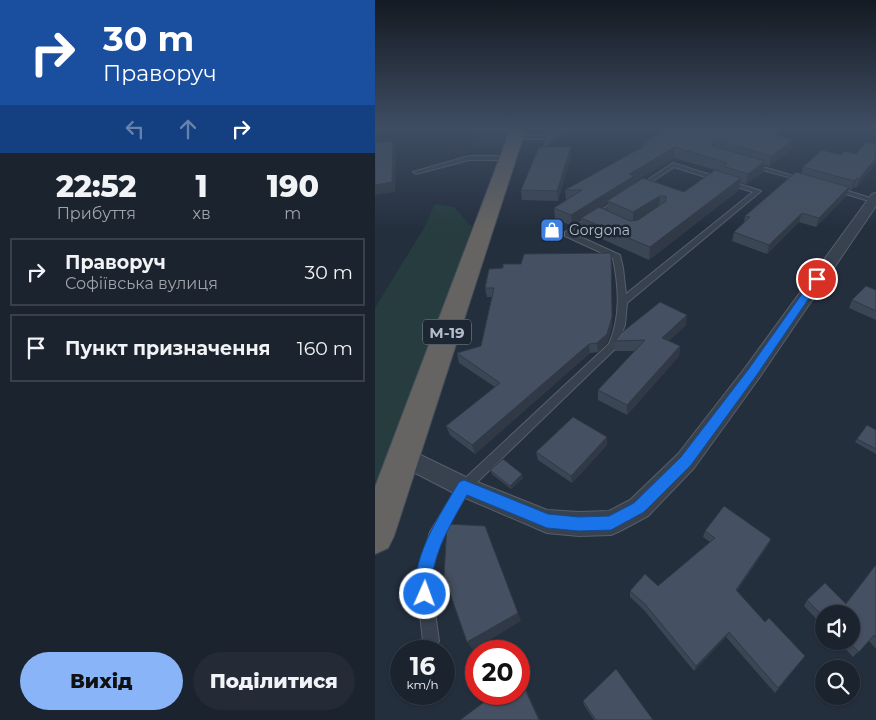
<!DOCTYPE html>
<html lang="uk">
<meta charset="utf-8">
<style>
:root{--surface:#1b232e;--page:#242b36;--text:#f1f3f6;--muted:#a0a4aa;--line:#39404a;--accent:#8ab4f8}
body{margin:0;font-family:Montserrat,sans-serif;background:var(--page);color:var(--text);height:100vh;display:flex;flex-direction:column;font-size:19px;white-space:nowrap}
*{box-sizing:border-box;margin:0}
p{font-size:16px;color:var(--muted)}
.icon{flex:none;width:28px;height:28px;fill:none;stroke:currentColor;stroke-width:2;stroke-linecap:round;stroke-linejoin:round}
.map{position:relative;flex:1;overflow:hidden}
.details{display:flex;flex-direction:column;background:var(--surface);width:375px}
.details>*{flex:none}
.hud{background:#1a4fa0;color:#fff;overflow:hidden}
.controls{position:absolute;left:440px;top:605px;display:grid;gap:10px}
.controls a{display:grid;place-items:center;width:45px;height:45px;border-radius:50%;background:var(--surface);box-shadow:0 1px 4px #0004,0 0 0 1px var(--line);font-size:25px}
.speed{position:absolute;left:15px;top:640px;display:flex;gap:10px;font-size:25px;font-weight:700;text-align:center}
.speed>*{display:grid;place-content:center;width:65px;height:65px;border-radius:50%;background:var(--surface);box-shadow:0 1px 4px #0004,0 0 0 1px var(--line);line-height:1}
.speed small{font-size:12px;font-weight:400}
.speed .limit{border:8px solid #d22;background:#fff;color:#111}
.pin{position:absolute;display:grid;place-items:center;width:42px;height:42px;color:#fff;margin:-21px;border:2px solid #fff;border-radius:50%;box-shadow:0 1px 5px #0007}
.me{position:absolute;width:55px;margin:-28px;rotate:2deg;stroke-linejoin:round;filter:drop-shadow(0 0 4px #0008)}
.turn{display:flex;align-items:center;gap:18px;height:105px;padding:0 20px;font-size:22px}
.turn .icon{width:65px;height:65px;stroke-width:2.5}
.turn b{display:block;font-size:35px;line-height:42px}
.lanes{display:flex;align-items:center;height:48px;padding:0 20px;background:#0003;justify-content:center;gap:25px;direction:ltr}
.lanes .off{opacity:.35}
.eta{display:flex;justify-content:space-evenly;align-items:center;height:85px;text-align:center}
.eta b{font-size:30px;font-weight:800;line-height:35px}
.button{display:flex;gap:10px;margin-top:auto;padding:10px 20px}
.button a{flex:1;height:58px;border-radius:30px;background:var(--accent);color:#111;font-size:20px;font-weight:800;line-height:58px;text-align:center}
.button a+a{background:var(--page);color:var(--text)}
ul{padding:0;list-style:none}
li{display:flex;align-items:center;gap:15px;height:68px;margin:0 10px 8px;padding:0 10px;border:2px solid var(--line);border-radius:0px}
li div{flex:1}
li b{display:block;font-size:19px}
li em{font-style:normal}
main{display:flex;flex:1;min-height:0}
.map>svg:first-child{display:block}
.green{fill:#263c3f}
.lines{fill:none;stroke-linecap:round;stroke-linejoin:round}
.service-casing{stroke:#565f6c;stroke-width:2}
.minor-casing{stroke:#565f6c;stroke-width:2}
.trunk-casing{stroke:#434c59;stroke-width:2}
.service{fill:#38414e;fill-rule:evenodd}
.minor{fill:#38414e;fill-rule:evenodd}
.trunk{fill:#656462;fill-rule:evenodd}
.wall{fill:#3b4654;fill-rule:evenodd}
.shaded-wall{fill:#303945}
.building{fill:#455162;stroke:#303945}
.route{fill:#1a73e8;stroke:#114b97}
.labels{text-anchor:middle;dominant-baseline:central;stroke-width:5;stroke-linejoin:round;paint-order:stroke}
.far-poi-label{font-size:14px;fill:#b4bcc9;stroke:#1d2633;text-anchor:start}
.shield{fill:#1d2633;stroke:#878f9c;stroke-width:1}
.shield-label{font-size:15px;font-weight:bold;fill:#b4bcc9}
</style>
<main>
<section class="details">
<div class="hud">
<div class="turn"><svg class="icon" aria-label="right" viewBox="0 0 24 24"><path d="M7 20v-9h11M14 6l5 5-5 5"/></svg><div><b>30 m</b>Праворуч</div></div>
<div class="lanes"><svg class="icon off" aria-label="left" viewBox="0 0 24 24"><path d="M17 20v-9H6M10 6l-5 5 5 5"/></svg><svg class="icon off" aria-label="ahead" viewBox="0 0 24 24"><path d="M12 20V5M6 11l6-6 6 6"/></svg><svg class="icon" aria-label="right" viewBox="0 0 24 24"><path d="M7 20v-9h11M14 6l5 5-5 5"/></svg></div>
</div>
<div class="eta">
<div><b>22:52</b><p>Прибуття</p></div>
<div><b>1</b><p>хв</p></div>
<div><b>190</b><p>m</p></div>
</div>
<ul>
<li><svg class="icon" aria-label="right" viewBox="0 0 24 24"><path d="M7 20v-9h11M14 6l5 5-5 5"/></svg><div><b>Праворуч</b><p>Софіївська вулиця</p></div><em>30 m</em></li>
<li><svg class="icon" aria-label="arrive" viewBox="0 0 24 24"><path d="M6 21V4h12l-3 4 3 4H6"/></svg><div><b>Пункт призначення</b></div><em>160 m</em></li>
</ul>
<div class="button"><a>Вихід</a><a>Поділитися</a></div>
</section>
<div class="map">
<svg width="501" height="720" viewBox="0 0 501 720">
<rect width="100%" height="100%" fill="#242f3e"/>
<g class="green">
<polygon points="96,128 137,128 128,148 98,148"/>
<polygon points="60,204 79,207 97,227 0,512 0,308 49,228"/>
</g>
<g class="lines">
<g class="service-casing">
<g id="service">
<polygon points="191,128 200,128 169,139 140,139 137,137 140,135 169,135"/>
<polygon points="94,156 133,156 136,158 133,160 94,160 41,174 38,172"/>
<path d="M298 163 386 191 252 303 250 325 241 348 93 491 66 539 55 578 64 641 61 646 56 649 51 646 48 641 41 578 55 532 85 483 234 344C246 316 244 288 238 258L190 236V232L242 200H246V202L199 234 245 255 248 268 251 294 378 192 299 167 266 189H262V187Z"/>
<polygon points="374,164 378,164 432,180 427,181 374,166"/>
<polygon points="460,187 499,199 500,200 497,202 458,190 457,189"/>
</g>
</g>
<g class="minor-casing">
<polygon id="minor" points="501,193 501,206 384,378 319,468 273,516 245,531 236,535 204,536 172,533 81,494 21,463 18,456 21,449 29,447 97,480 172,510 204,512 234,511 255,500 303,454 370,368 497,194"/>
</g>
<g class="trunk-casing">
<polygon id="trunk" points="136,128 151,128 19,536 13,548 0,554 0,487"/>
</g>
<use href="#service" class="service"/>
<use href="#minor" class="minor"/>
<use href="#trunk" class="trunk"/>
</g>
<g class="wall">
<polygon points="489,128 501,128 501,131"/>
<path d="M406 131 405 136 418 140 416 150 394 166 389 165 388 172 371 184 366 183 364 190 274 260 207 230 206 220 197 226 180 219 179 208 191 200 190 190 267 147V143ZM299 158 347 172 309 192 259 184V182ZM233 203V211L225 208Z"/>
<polygon points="183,136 174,147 196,157 183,201 147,200 146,190 168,147"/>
<polygon points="501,144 501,163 481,188 479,187 476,190 473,189 471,196 441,227 424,222 392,254 357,241 359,232 369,223 370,216 426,174 428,167 466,155 481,154"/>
<polygon points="114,269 237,326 232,343 223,352 215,353 100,454 75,435 71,426 120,387 84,363 82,353 106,346 117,297 112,297 110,288"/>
<polygon points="501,290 501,320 474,308 477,300"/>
<polygon points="311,325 294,341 305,346 304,356 252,415 223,400 223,390 260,351 240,351 240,341"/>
<polygon points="501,430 501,454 480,442 482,439"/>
<polygon points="232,445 197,483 163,460 161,452"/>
<polygon points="115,470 148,478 136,489 117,474"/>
<polygon points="330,531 396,539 393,545 362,591 390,622 430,656 400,693 351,637 319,671 269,610 255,597 255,591 283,586 335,542 328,537"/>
<polygon points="501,566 501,649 494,641 478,657 463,641 476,641 449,614 449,627 429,606 432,600 471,603"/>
<polygon points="208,701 278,720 219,720 209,705"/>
</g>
<g class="shaded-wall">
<polygon points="171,128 185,128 171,132"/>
<polygon points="406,131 404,141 400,135"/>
<polygon points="183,133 183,136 168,153 168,149"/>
<polygon points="341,140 340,150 336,142"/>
<polygon points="418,140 416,150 394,166 397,156"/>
<polygon points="18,141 21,150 20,192 0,195 0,185"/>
<polygon points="196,147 196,157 183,201 182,191"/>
<polygon points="300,147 299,158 259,182 258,187 232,201 233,203 208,219 206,218 206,220 197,226 196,215 254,174"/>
<polygon points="501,158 501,163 481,188 484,179"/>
<polygon points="390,161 388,172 371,184 373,174"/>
<polygon points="366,178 364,190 274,260 275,247"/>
<polygon points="482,178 479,187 476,190 479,181"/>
<polygon points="474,187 471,196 441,227 444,218"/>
<polygon points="285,196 284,207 258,224 258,212"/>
<polygon points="427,213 424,222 392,254 394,245"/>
<polygon points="237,262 237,326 232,343 223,352 222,343"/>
<polygon points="312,315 311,325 287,348 287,338"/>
<polygon points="214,344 215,353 100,454 97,445"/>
<polygon points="305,346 304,356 252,415 252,405"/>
<polygon points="232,437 232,445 197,483 196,476"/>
<polygon points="147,474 148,478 136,489 135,486"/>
<polygon points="114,536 146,621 98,650 92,642"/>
<polygon points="396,539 393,545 359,596 361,590"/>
<polygon points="354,632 351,637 319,671 321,666"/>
<polygon points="144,676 148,682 165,720 164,720"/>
</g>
<g class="building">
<polygon points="293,128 396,128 406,131 400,135 418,140 397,156 341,140 336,142 338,146 390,161 373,174 348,166 352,163 300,147 254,174 259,176 196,215 179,208 207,190 190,190 273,144 267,143"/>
<polygon points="183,133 170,147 168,147 170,137"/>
<polygon points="18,141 17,182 0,185 0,143"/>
<polygon points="491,142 501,144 501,158 484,179 482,178 479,181 428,167 447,150 466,155 469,151 481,154"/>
<polygon points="164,147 196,147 182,191 146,190"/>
<polygon points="340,170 366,178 275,247 206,218 224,207 255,221 263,220 291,201 291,196 285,196 258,212 232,201 268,178 309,192"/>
<polygon points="421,172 474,187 444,218 427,213 394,245 359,232 375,217 370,216"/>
<polygon points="236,253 237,317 232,334 222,343 214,344 97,445 71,426 125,383 82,353 106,346 119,288 110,288 114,269 128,268 128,264 146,264 149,254"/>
<polygon points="491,286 501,290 501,311 477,300"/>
<polygon points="285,302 312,315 287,338 305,346 252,405 223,390 270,340 240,341 245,334"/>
<polygon points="198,417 232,437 196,476 161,452"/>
<polygon points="492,425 501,430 501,449 482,439"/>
<polygon points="128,459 147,474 135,486 115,470"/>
<polygon points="349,506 396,539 361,590 390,622 394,618 430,656 403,688 354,632 321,666 270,604 255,591 270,574 283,586 340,538 330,531"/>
<polygon points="72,524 110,526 143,613 92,642 69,576"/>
<polygon points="500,566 501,566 501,638 499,635 484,652 473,641 476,641 476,614 449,614 449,617 432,600 450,583 471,604"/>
<polygon points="241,669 278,720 221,720 208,701"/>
<polygon points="144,676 164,720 85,720 120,694 144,694"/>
</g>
<linearGradient id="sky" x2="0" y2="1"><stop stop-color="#141a22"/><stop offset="0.56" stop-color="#3f4d63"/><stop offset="1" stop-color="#3f4d63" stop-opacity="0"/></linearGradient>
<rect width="501" height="229" fill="url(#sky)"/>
<path class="route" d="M442 276 447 279 381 376 316 465 269 512 236 530 204 531 172 528 92 495C78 520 61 547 57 577 56 585 60 591 56 600L50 602 44 600C30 565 67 512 84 482L89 480 173 514 204 517 234 516 259 503 306 457 373 370 439 277Z"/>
<defs>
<g id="shop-square" transform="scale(1.25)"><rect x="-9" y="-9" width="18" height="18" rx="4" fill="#3f7fe0" stroke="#1d2633"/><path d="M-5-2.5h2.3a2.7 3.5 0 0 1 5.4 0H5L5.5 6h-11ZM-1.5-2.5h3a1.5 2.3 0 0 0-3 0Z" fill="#fff"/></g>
</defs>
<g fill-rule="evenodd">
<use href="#shop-square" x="177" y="230"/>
</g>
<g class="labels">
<g class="far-poi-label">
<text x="194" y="230">Gorgona</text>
</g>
<rect class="shield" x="48" y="319.5" width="48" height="25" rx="4"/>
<g class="shield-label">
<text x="72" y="332">М-19</text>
</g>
</g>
</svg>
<div class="controls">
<a><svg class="icon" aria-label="sound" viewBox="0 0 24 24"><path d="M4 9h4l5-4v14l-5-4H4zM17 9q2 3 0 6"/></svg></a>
<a><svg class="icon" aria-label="search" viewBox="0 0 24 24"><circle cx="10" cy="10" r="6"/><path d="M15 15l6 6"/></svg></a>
</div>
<div class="speed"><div>16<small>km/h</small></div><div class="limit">20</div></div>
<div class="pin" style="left:442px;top:279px;background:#d93025"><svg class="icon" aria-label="arrive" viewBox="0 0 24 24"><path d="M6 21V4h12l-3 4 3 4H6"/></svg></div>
<svg class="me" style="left:50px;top:594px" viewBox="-20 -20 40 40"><circle r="17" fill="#1a73e8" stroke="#fff" stroke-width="3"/><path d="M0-11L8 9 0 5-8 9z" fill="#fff"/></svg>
</div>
</main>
